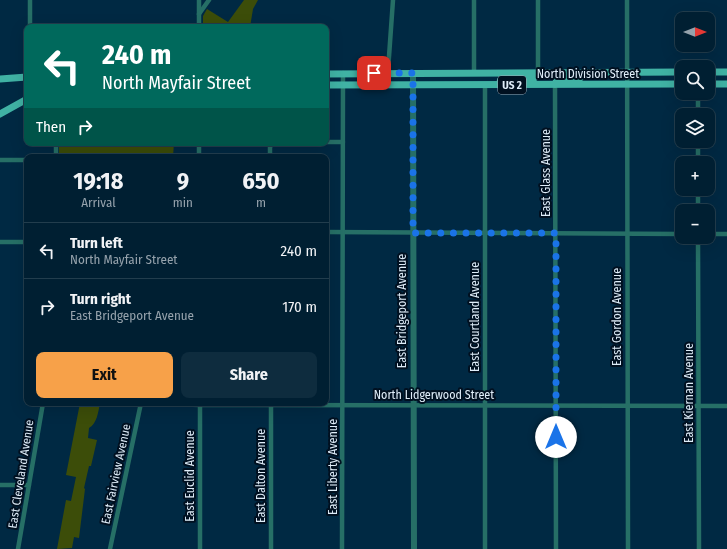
<!DOCTYPE html>
<meta charset="utf-8">
<style>
:root{--surface:#001f32;--page:#0e2c3e;--text:#f1f3f6;--muted:#95a2ac;--line:#223d4d;--accent:#f7a149}
body{margin:0;font-family:"Fira Sans Condensed",sans-serif;background:var(--page);color:var(--text);height:100vh;display:flex;flex-direction:column;font-size:15px;white-space:nowrap}
*{box-sizing:border-box;margin:0}
p{font-size:13px;color:var(--muted)}
.icon{flex:none;width:22px;height:22px;fill:none;stroke:currentColor;stroke-width:2;stroke-linecap:round;stroke-linejoin:round}
.map{position:relative;flex:1;overflow:hidden}
.panel{position:absolute;left:24px;top:154px;width:305px;height:252px;display:flex;flex-direction:column;background:var(--surface);border-radius:8px;box-shadow:0 4px 16px #0002,0 0 0 1px var(--line)}
.panel>*{flex:none}
.guide{position:absolute;left:24px;top:24px;width:305px;height:122px;border-radius:8px;box-shadow:0 4px 16px #0002,0 0 0 1px var(--line);background:#00695c;color:#fff;overflow:hidden}
.needle{width:26px;rotate:90deg}
.buttons{position:absolute;left:675px;top:12px;display:grid;gap:8px}
.buttons a{display:grid;place-items:center;width:40px;height:40px;border-radius:8px;background:var(--surface);box-shadow:0 4px 16px #0002,0 0 0 1px var(--line);font-size:20px}
.pin{position:absolute;display:grid;place-items:center;width:34px;height:34px;color:#fff;margin:-17px;border-radius:8px;box-shadow:0 2px 6px #0006}
.me{position:absolute;width:44px;margin:-22px;rotate:0deg;stroke-linejoin:round;filter:drop-shadow(0 0 3px #0008)}
.turn{display:flex;align-items:center;gap:14px;height:84px;padding:0 12px;font-size:18px}
.turn .icon{width:52px;height:52px;stroke-width:2.5}
.turn b{display:block;font-size:28px;line-height:34px}
.then{display:flex;align-items:center;height:38px;padding:0 12px;background:#0003;gap:8px;font-size:15px}
.eta{display:flex;justify-content:space-evenly;align-items:center;height:68px;text-align:center}
.eta b{font-size:24px;font-weight:700;line-height:28px}
.cta{display:flex;gap:8px;margin-top:auto;padding:8px 12px}
.cta a{flex:1;height:46px;border-radius:8px;background:var(--accent);color:#111;font-size:16px;font-weight:700;line-height:46px;text-align:center}
.cta a+a{background:var(--page);color:var(--text)}
ul{padding:0;list-style:none}
li{display:flex;align-items:center;gap:12px;height:56px;padding:0 12px;border-top:1px solid var(--line)}
li div{flex:1}
li b{display:block;font-size:15px}
li em{font-style:normal}
.map>svg:first-child{display:block}
.green{fill:#3c4d09}
.lines{fill:none;stroke-linecap:round;stroke-linejoin:round}
.minor{stroke:#266f66;stroke-width:4.5}
.tertiary{stroke:#266f66;stroke-width:6}
.primary{stroke:#40b2a4;stroke-width:7}
.route{stroke:#1a73e8;stroke-width:7;stroke-dasharray:0 12.6}
.labels{text-anchor:middle;dominant-baseline:central;stroke-width:4;stroke-linejoin:round;paint-order:stroke}
.shield{fill:#001020;stroke:#9cabb8;stroke-width:1}
.shield-label{font-size:11px;font-weight:bold;fill:#dfedf9}
.street-label{font-size:12px;fill:#dfedf9;stroke:#001020}
</style>
<div class="map">
<svg width="727" height="549" viewBox="0 0 727 549">
<rect width="100%" height="100%" fill="#002943"/>
<g class="green">
<polygon points="244,0 258,0 253,9 250,27 203,27 203,16 207,9 228,22"/>
<polygon points="59,143 174,143 173,157 60,157 59,156"/>
<path d="M80 403H100C98 413 97 423 89 428L88 438 97 440 91 466H89L84 488 85 489 79 538 74 537 72 548 57 549 66 500 71 501 76 477 66 475Z"/>
</g>
<g class="lines">
<g class="minor">
<polyline points="30,0 30,27"/>
<polyline points="199,0 199,27"/>
<polyline points="627,0 628,549"/>
<polyline points="199,14 209,0"/>
<polyline points="474,73 474,0"/>
<polyline points="538,73 538,0"/>
<polyline points="555,84 556,549"/>
<polyline points="387,85 393,0"/>
<polyline points="485,85 485,549"/>
<polyline points="698,93 698,115"/>
<polyline points="698,141 698,163"/>
<polyline points="326,142 343,142"/>
<polyline points="56,143 56,157"/>
<polyline points="199,157 199,143"/>
<polyline points="270,157 270,147 273,143"/>
<polyline points="0,160 27,160"/>
<polyline points="698,189 698,211"/>
<polyline points="326,232 682,234"/>
<polyline points="708,234 727,234"/>
<polyline points="698,237 699,549"/>
<polyline points="0,242 27,242"/>
<polyline points="140,403 200,405 727,406"/>
<polyline points="200,403 200,549"/>
<polyline points="271,403 271,549"/>
<polyline points="0,485 29,485"/>
<polyline points="18,549 43,403"/>
<polyline points="110,549 141,403"/>
<polyline points="342,549 343,73"/>
</g>
<polyline class="tertiary" points="413,73 414,549"/>
<g class="primary">
<polyline points="708,72 727,72"/>
<polyline points="326,74 682,72"/>
<polyline points="0,79 27,77"/>
<polyline points="555,84 558,78 580,78 586,73"/>
<polyline points="708,84 727,84"/>
<polyline points="326,85 682,84"/>
<polyline points="499,85 501,79 533,79 537,76 538,73"/>
<polyline points="0,114 27,99"/>
</g>
</g>
<g class="lines">
<polyline class="route" points="374,73 413,73 413,233 556,233 556,437"/>
</g>
<g class="labels">
<rect class="shield" x="498" y="76" width="28" height="18" rx="3"/>
<g class="shield-label">
<text x="512" y="85">US 2</text>
</g>
<g class="street-label">
<text x="588" y="74">North Division Street</text>
<text transform="translate(546 173) rotate(-90)">East Glass Avenue</text>
<text transform="translate(402 311) rotate(-90)">East Bridgeport Avenue</text>
<text transform="translate(475 317) rotate(-90)">East Courtland Avenue</text>
<text transform="translate(617 317) rotate(-90)">East Gordon Avenue</text>
<text transform="translate(689 393) rotate(-90)">East Kiernan Avenue</text>
<text x="434" y="395">North Lidgerwood Street</text>
<text transform="translate(333 467) rotate(-90)">East Liberty Avenue</text>
<text transform="translate(21 474) rotate(-81)">East Cleveland Avenue</text>
<text transform="translate(116 474) rotate(-78)">East Fairview Avenue</text>
<text transform="translate(190 476) rotate(-90)">East Euclid Avenue</text>
<text transform="translate(261 476) rotate(-90)">East Dalton Avenue</text>
</g>
</g>
</svg>
<div class="buttons">
<a><svg class="needle" viewBox="-14 -14 28 28"><path d="M0-13l5 13h-10z" fill="#e53935"/><path d="M0 13l5-13h-10z" fill="#95a2ac"/></svg></a>
<a><svg class="icon" aria-label="search" viewBox="0 0 24 24"><circle cx="10" cy="10" r="6"/><path d="M15 15l6 6"/></svg></a>
<a><svg class="icon" aria-label="layers" viewBox="0 0 24 24"><path d="M12 4l9 5-9 5-9-5zM3 14l9 5 9-5"/></svg></a>
<a>+</a>
<a>−</a>
</div>
<div class="pin" style="left:374px;top:73px;background:#d93025"><svg class="icon" aria-label="arrive" viewBox="0 0 24 24"><path d="M6 21V4h12l-3 4 3 4H6"/></svg></div>
<svg class="me" style="left:556px;top:437px" viewBox="-20 -20 40 40"><circle r="19" fill="#fff"/><path d="M0-13L10 11 0 6-10 11z" fill="#1a73e8"/></svg>
<div class="guide">
<div class="turn"><svg class="icon" aria-label="left" viewBox="0 0 24 24"><path d="M17 20v-9H6M10 6l-5 5 5 5"/></svg><div><b>240 m</b>North Mayfair Street</div></div>
<div class="then">Then<svg class="icon" aria-label="right" viewBox="0 0 24 24"><path d="M7 20v-9h11M14 6l5 5-5 5"/></svg></div>
</div>
<section class="panel">
<div class="eta">
<div><b>19:18</b><p>Arrival</p></div>
<div><b>9</b><p>min</p></div>
<div><b>650</b><p>m</p></div>
</div>
<ul>
<li><svg class="icon" aria-label="left" viewBox="0 0 24 24"><path d="M17 20v-9H6M10 6l-5 5 5 5"/></svg><div><b>Turn left</b><p>North Mayfair Street</p></div><em>240 m</em></li>
<li><svg class="icon" aria-label="right" viewBox="0 0 24 24"><path d="M7 20v-9h11M14 6l5 5-5 5"/></svg><div><b>Turn right</b><p>East Bridgeport Avenue</p></div><em>170 m</em></li>
</ul>
<div class="cta"><a>Exit</a><a>Share</a></div>
</section>
</div>
